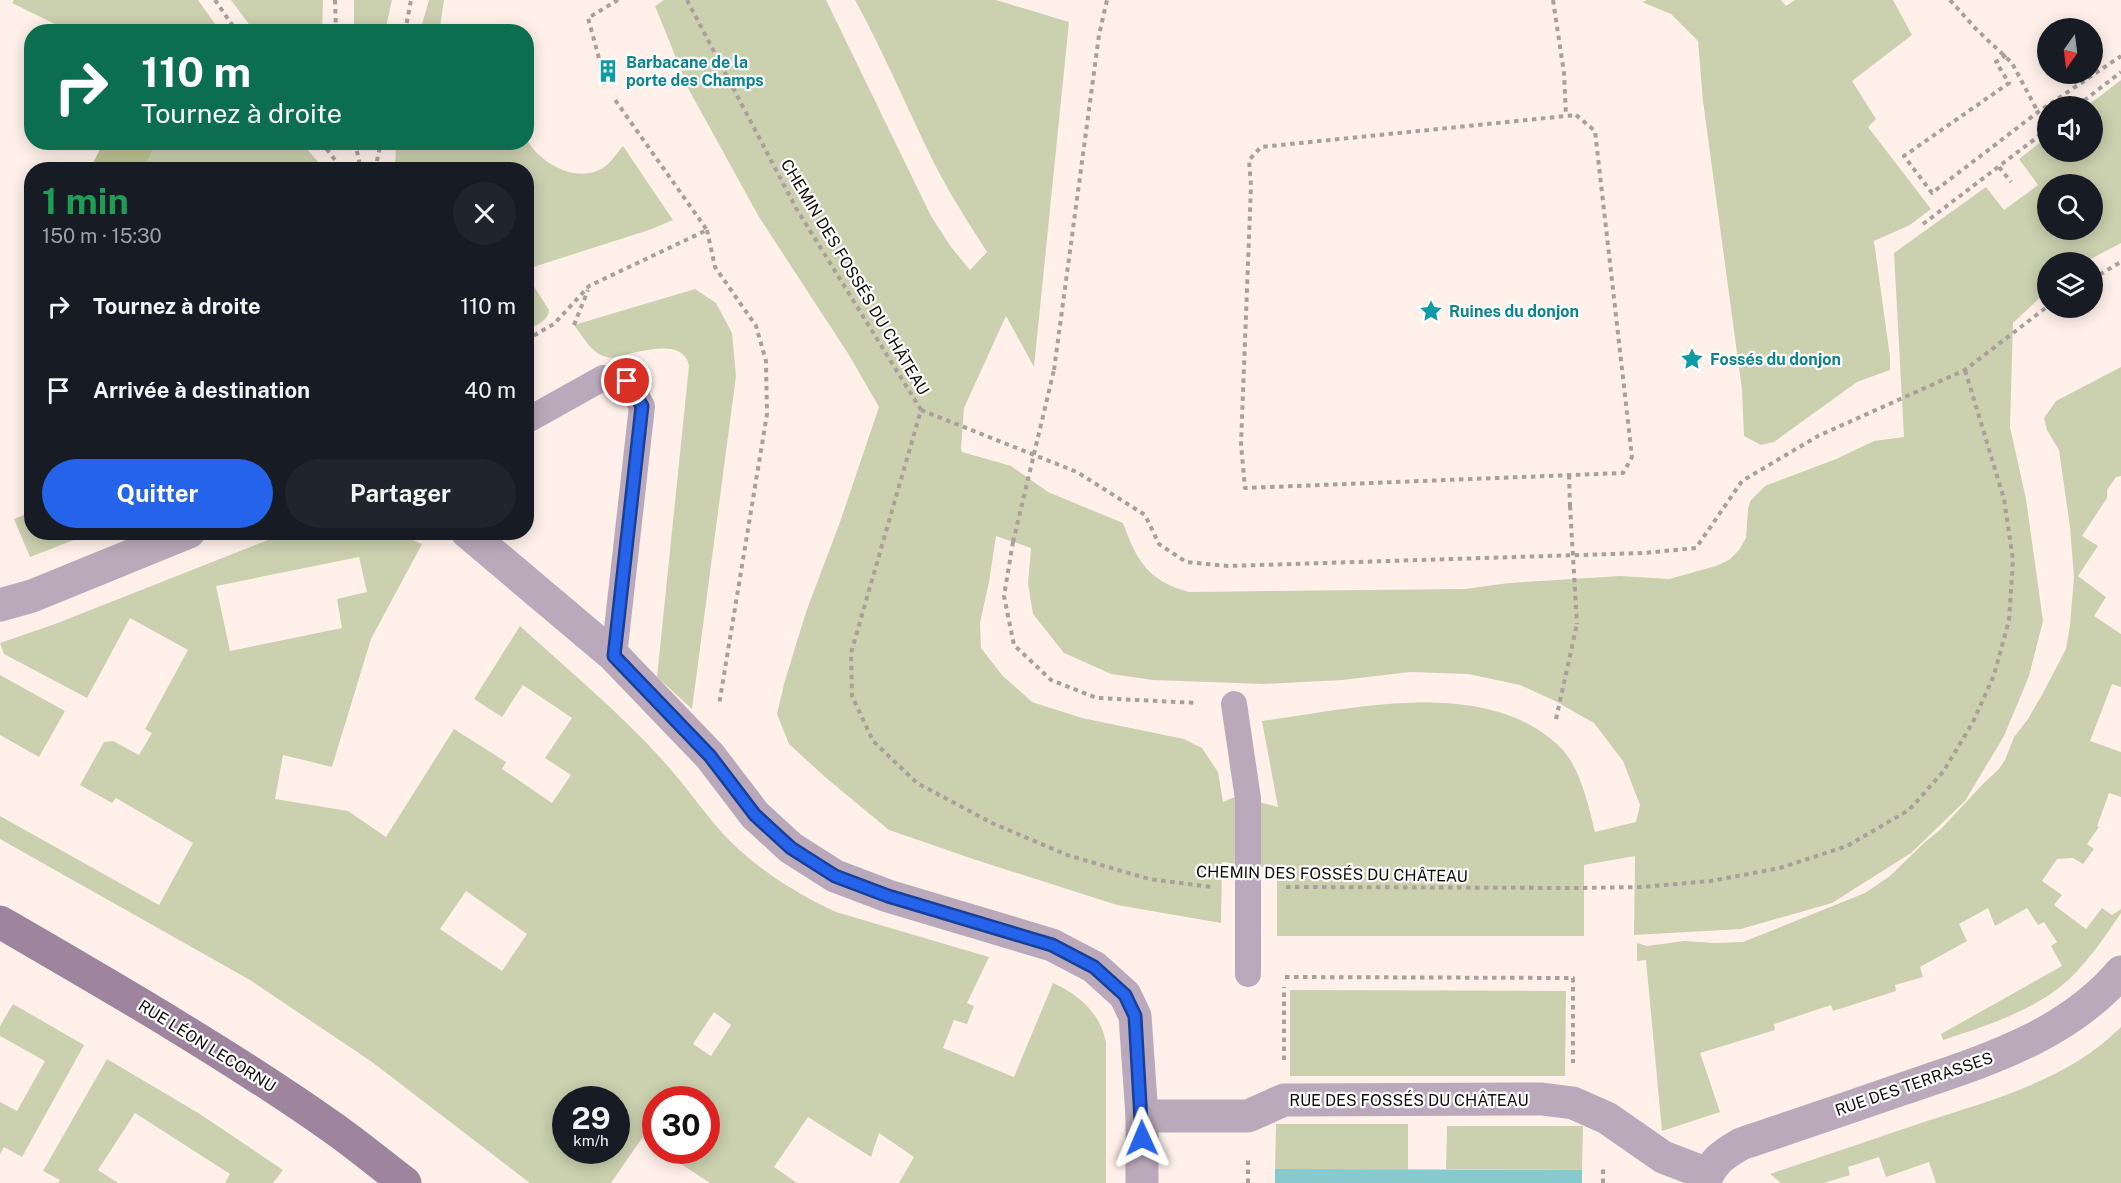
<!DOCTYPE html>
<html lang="fr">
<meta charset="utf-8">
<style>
:root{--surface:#171b24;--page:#20242c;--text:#f1f3f6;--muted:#9ea1a6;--accent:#2563eb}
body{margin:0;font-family:"Public Sans",sans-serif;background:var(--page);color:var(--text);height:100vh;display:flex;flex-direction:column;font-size:22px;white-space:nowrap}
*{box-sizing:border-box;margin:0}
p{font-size:20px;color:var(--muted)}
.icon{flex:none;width:33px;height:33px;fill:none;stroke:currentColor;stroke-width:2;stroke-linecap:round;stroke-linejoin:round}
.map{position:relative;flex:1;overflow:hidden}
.details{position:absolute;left:24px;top:162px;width:510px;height:378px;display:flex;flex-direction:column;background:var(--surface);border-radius:24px;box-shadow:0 3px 15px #0003}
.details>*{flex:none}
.guide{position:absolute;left:24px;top:24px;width:510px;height:126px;border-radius:24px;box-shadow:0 3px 15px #0003;background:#0b6e4f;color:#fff;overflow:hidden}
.needle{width:39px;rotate:194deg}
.controls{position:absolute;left:2037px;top:18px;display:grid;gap:12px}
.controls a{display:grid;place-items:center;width:66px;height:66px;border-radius:50%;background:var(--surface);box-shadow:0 3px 15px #0003;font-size:30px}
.speed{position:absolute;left:552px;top:1086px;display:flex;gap:12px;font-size:30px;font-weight:700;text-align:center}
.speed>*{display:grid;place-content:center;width:78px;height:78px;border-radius:50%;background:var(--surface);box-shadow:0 3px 15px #0003;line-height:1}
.speed small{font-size:15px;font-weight:400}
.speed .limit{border:9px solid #d22;background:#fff;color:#111}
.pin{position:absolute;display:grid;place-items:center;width:51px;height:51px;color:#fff;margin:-26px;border:3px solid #fff;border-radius:50%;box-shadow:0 2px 6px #0007}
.me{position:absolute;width:66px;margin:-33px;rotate:359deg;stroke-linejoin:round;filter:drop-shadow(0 0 4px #0008)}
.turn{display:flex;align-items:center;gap:21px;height:126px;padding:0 18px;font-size:27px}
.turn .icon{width:78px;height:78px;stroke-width:2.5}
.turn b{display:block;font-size:42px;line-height:51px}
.round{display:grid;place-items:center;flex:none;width:63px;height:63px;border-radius:32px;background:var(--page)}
.headline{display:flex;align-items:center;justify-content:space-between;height:102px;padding:0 18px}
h1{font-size:36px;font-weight:700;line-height:45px;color:#1e9e55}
.cta{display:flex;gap:12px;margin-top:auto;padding:12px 18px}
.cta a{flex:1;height:69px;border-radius:36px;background:var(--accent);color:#fff;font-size:24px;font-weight:700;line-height:69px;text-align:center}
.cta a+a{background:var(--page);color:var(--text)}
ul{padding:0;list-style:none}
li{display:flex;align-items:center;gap:18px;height:84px;padding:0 18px}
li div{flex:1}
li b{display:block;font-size:22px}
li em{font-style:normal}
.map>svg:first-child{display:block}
.green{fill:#cbd0af;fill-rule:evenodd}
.forest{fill:#bec594}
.water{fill:#87cacd}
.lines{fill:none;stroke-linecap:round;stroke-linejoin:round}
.path{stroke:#aa9f9a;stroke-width:4;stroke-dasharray:4.5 4.5;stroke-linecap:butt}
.service{stroke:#baa9ba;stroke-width:26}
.minor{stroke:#baa9ba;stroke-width:33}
.secondary{stroke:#9e859d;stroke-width:33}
.path-bridge{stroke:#aa9f9a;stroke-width:4;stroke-dasharray:4.5 4.5;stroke-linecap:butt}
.service-bridge{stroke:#baa9ba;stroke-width:26}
.route-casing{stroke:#184099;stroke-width:15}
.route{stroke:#2563eb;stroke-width:10}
.labels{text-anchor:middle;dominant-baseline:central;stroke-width:4.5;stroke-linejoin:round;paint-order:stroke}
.culture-label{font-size:16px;font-weight:bold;fill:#0d838f;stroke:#fff;text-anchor:start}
.street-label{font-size:16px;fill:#0f0a08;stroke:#fff}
</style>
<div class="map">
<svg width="2121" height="1183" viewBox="0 0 2121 1183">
<rect width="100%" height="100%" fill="#fff1ea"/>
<g class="green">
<polygon points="14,0 198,0 220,31 69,31 12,3"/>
<polygon points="231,0 323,0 322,31 254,31"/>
<polygon points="354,0 392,0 385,31 354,31"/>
<polygon points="429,0 444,0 440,27 443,31 420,31"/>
<path d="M664 0H826L931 216 951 247 970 270 987 252C968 222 949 193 933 161 907 108 884 53 855 0H996L1069 22 1034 367 1006 316 964 408 961 448 962 452 1011 466 1048 492 1123 523C1137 561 1148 581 1189 592L1465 589 1509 583 1620 576 1669 579 1716 566 1729 560 1739 550 1746 538 1748 509 1751 500 1765 486 1836 459 1874 441 1904 437 1894 253 1986 187 2004 210 2038 185 2019 159 2047 137 2048 152H2092V106H2087L2121 80V243L2085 262H2048L2047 291 2013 323 2010 427 2026 499 2043 621 2029 676 2004 736 1965 801 1911 853 1832 903 1741 929 1634 935 1635 856 1584 865V936H1277V869L1222 862 1221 923 1117 905 973 859 889 830 825 777 789 744 777 714 784 684 806 612 840 522 879 407 849 355 759 217 689 90 655 6ZM2048 184H2092V230H2048ZM996 536 1031 548 1028 583 1033 614 1064 653 1111 674 1153 680 1263 684 1342 680 1410 672 1468 674 1520 685 1555 701 1594 723 1623 761 1640 805 1636 822 1595 832C1588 804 1580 765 1558 745 1484 676 1352 709 1262 721L1278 807 1237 796 1223 802 1218 772 1202 748 1184 739 1082 718 1032 702 1002 675 981 648 980 623 989 582Z"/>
<polygon points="1647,0 1781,0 1786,6 1795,0 1893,0 1912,35 1852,81 1876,119 1868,127 1931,209 1910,225 1874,241 1890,357 1890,370 1857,382 1774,442 1761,445 1744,436 1742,390 1703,101 1698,41 1671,14 1642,2"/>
<path d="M527 140C540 163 574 182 599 170 609 166 616 154 623 146L673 220 649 230 527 269 526 170 395 169 396 143 526 142Z"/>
<polygon points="156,143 302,143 324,169 144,169"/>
<path d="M526 274 549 310C548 322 535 325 527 330Z"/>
<path d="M695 289 716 303 732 333 736 376 692 709 657 677 689 366C683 335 634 354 612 358 593 357 585 339 574 325Z"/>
<path d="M2121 367V476L2116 477 2107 490V498L2082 536 2098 546 2078 576 2106 597 2094 616 2121 634V687L2112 684 2090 741 2121 752V797L2109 793 2097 826 2099 827 2087 844 2094 849 2083 864 2073 858 2057 859 2042 881 2062 895 2054 905 2086 929 2102 908 2112 915 2121 909V913C2104 938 2084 968 2060 987 2027 1013 1983 1027 1943 1040L1941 1034 2062 966 2051 946 2057 942 2044 922 2038 925 2027 908 1995 926 1988 908 1959 924 1967 941 1920 967 1923 977 1895 985 1896 991 1833 1011 1831 1005 1774 1024 1775 1030 1700 1053 1720 1112 1662 1131 1646 960 1637 961V943L1647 946 1684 941 1714 943 1743 942 1865 893 1890 876 1925 842 1940 830 1983 784 1999 769 2005 760 2014 737 2028 719 2043 693 2066 649 2070 625 2074 577 2070 527 2059 450 2047 430 2044 418 2056 401Z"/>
<polygon points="31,512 32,532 92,533 30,557 14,519"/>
<path d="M286 533H397L422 544 371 639 332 767 283 755 275 799 348 811 386 837 454 729 506 762 502 769 552 803 571 775 545 758 572 718 523 685 502 717 474 699 520 626C569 671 622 714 666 764 684 784 700 807 718 828 749 864 793 892 836 912L989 957 967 1003 974 1006 967 1024 954 1020 943 1048 1014 1077 1053 983C1080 995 1101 1014 1106 1043V1183H899L914 1157 879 1133 871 1157 808 1117 774 1167 797 1183H710L661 1151 706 1150V1100H656L655 1147 642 1138 611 1183H530L372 1062 250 980 0 839V816L159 905 193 843 116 798 112 803 80 785 104 742 113 741 139 755 152 733 145 729 188 650 130 618 87 698 4 654 0 643 55 624ZM359 557 367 592 337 599 342 628 230 651 216 586ZM466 891 527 934 502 971 440 929ZM714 1012 731 1025 711 1056 693 1044ZM566 1100H616V1150H566Z"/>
<polygon points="0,675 65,711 39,757 0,735"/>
<polygon points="1290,990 1566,991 1565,1076 1290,1076"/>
<polygon points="13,1004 84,1045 22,1157 4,1147 0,1154 0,1102 17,1111 45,1061 0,1036 0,1026"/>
<path d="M2121 1027V1183H1936L1929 1162 1886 1177 1879 1157 1848 1167 1850 1175 1824 1183H1781L1770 1174C1823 1156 1877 1138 1930 1120 1998 1098 2069 1079 2121 1027Z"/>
<polygon points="107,1059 200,1114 283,1170 273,1183 225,1183 230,1174 135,1113 98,1170 118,1183 58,1183 60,1180 43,1171"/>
<polygon points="1276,1124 1408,1124 1408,1170 1275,1169"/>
<polygon points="1447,1126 1583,1126 1582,1170 1446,1169"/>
</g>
<polygon class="forest" points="103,143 103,142 156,143 144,169 90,169"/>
<polygon class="water" points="1275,1169 1582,1170 1582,1183 1275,1183"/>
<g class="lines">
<g class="path">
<polyline points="215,0 237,32"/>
<polyline points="335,0 336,32"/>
<polyline points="687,0 796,208 921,410 851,653 852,696 873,741 917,783 992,823 1067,855 1149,879 1212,887"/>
<polyline points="1553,0 1564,73 1566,116"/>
<polyline points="1950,0 1976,29 2012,63 2038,112"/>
<polyline points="405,32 411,0"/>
<polyline points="2006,55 1996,62 2009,83 1904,156 1932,193 2038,112 2121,56"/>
<polyline points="606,84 588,18 618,0"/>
<polyline points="2077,106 2121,72"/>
<polygon points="1576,115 1595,131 1632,457 1623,473 1245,488 1241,444 1251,186 1249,160 1261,147"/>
<polyline points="321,142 343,170"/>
<polyline points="355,142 361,170"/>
<polyline points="1999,167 2011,182"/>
<polyline points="375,170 381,142"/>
<polyline points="1923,224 2048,129"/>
<polyline points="707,230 715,267 756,326 766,361 767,414 719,705"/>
<polyline points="2092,279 2121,262"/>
<polyline points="574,325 588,290"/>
<polyline points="526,340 554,324 589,286 707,230 613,97"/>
<polyline points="1054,370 1099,35 1107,0"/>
<polyline points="921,410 1077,472 1145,515 1159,544 1186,562 1228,566 1644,553 1696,548 1742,481 1818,436 1965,370 2048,306"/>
<polyline points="1569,475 1570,506"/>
<polyline points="1013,542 1004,596 1014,645 1051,680 1097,698 1197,703"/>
<polyline points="1556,719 1577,624"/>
<polyline points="1286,887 1577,888 1641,887 1711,881 1780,868 1847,846 1909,810 1943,772 1973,722 1994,675 2009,620 2013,560 2004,499 1965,370"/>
<polyline points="1285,977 1573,978 1573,1063"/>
<polyline points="1284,1060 1284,987"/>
<polyline points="1248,1183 1248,1156"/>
<polyline points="1603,1183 1603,1166"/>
</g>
<g class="service">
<polyline points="526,421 603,378 627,381 642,406 614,656"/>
<polyline points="1234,704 1248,799"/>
</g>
<g class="minor">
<polyline points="467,532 614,656 710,756 755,815 791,848 835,876 888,896 1052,945 1094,967 1125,995 1135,1016 1142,1116 1142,1183"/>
<polyline points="0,605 32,596 189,532"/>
<polyline points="1142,1116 1248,1116 1284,1100 1542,1099 1573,1103 1607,1118 1663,1157 1707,1174"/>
<path d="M1704 1183C1712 1162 1722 1155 1741 1144 1794 1126 1848 1108 1902 1089 1981 1062 2065 1038 2121 972"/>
</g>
<path class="secondary" d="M0 922C112 987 223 1051 329 1125 355 1143 380 1164 405 1183"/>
<g class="path-bridge">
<polyline points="1570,506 1577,624"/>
<polyline points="1013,542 1054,370"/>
</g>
<polyline class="service-bridge" points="1248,799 1248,974"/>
</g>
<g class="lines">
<g class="route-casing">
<polyline id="route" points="627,381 642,406 614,656 710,756 755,815 791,848 835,876 888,896 1052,945 1094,967 1125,995 1135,1016 1142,1138"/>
</g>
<use href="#route" class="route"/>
</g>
<defs>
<g id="building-bare" transform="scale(1.8)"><path d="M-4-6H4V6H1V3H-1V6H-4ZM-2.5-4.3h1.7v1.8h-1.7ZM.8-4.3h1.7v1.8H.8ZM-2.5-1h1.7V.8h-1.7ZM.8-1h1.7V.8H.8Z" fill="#0f9aa8" stroke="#fff" stroke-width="2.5" paint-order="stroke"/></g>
<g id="sight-bare" transform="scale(1.8)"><path d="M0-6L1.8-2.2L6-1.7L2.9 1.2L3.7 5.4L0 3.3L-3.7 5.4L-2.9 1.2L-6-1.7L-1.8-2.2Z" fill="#0f9aa8" stroke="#fff" stroke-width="2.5" paint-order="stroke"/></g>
</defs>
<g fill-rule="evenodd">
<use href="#building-bare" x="608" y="71"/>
<use href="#sight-bare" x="1431" y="311"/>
<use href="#sight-bare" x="1692" y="359"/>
</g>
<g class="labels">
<g class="culture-label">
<text x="626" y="62">Barbacane de la<tspan x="626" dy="18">porte des Champs</tspan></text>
<text x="1449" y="311">Ruines du donjon</text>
<text x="1710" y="359">Fossés du donjon</text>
</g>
<g class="street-label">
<text transform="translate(855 277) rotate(59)">CHEMIN DES FOSSÉS DU CHÂTEAU</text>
<text transform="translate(1332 874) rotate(1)">CHEMIN DES FOSSÉS DU CHÂTEAU</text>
<text transform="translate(207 1046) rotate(32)">RUE LÉON LECORNU</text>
<text transform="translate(1914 1084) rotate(-19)">RUE DES TERRASSES</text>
<text x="1409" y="1100">RUE DES FOSSÉS DU CHÂTEAU</text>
</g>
</g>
</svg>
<div class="controls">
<a><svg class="needle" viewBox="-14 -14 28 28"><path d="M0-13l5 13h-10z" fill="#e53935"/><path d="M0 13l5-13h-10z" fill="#9ea1a6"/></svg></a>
<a><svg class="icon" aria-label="sound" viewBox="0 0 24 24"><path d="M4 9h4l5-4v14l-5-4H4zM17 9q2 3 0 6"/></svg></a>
<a><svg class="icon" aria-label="search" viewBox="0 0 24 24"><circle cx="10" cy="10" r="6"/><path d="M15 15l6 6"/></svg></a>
<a><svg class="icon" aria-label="layers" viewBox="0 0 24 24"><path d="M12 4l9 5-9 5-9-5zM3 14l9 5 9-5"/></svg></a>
</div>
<div class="speed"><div>29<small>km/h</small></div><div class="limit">30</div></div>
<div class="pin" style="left:627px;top:381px;background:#d93025"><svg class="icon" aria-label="arrive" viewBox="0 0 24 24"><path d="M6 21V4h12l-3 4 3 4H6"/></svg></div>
<svg class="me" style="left:1142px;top:1138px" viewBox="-20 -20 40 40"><path d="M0-17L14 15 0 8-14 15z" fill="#2563eb" stroke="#fff" stroke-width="4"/></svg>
<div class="guide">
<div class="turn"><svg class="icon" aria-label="right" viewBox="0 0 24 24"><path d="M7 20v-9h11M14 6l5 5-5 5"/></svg><div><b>110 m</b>Tournez à droite</div></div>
</div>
<section class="details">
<div class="headline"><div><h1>1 min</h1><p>150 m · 15:30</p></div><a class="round"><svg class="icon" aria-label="close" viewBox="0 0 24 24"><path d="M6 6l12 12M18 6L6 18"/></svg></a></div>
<ul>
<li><svg class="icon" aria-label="right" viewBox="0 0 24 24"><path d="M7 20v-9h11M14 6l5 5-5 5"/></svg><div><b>Tournez à droite</b></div><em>110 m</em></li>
<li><svg class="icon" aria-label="arrive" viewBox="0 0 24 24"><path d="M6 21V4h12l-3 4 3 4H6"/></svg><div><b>Arrivée à destination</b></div><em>40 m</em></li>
</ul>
<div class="cta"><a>Quitter</a><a>Partager</a></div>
</section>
</div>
